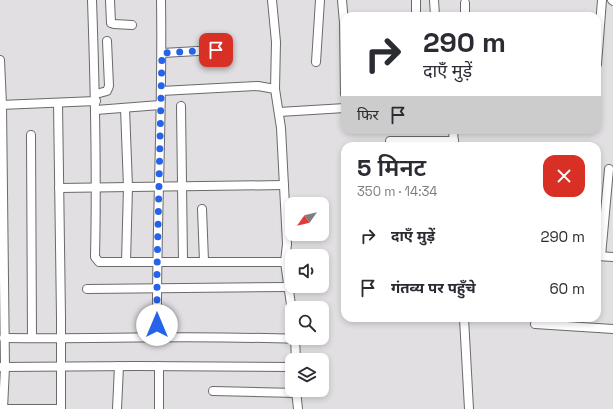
<!DOCTYPE html>
<html lang="hi">
<meta charset="utf-8">
<style>
:root{--surface:#fff;--page:#f7f7f7;--text:#2b2b33;--muted:#7c7c81}
body{margin:0;font-family:"Space Grotesk","Noto Sans Devanagari",sans-serif;background:var(--page);color:var(--text);height:100vh;display:flex;flex-direction:column;font-size:15px;white-space:nowrap}
*{box-sizing:border-box;margin:0}
p{font-size:13px;color:var(--muted)}
.icon{flex:none;width:22px;height:22px;fill:none;stroke:currentColor;stroke-width:2;stroke-linecap:round;stroke-linejoin:round}
.map{position:relative;flex:1;overflow:hidden}
.side{position:absolute;left:341px;top:142px;width:260px;height:180px;display:flex;flex-direction:column;background:var(--surface);border-radius:12px;box-shadow:0 2px 6px #0003}
.side>*{flex:none}
.hud{position:absolute;left:341px;top:12px;width:260px;height:122px;border-radius:12px;box-shadow:0 2px 6px #0003;background:#fff;color:var(--text);overflow:hidden}
.needle{width:26px;rotate:236deg}
.fabs{position:absolute;left:285px;top:197px;display:grid;gap:8px}
.fabs a{display:grid;place-items:center;width:44px;height:44px;border-radius:8px;background:var(--surface);box-shadow:0 2px 6px #0003;font-size:20px}
.pin{position:absolute;display:grid;place-items:center;width:34px;height:34px;color:#fff;margin:-17px;border-radius:8px;box-shadow:0 2px 6px #0006}
.me{position:absolute;width:44px;margin:-22px;rotate:0deg;stroke-linejoin:round;filter:drop-shadow(0 0 3px #0008)}
.turn{display:flex;align-items:center;gap:14px;height:84px;padding:0 16px;font-size:18px}
.turn .icon{width:52px;height:52px;stroke-width:2.5}
.turn b{display:block;font-size:28px;line-height:34px}
.then{display:flex;align-items:center;height:38px;padding:0 16px;background:#0003;gap:8px;font-size:15px}
.round{display:grid;place-items:center;flex:none;width:42px;height:42px;border-radius:12px;background:var(--page)}
.overview{display:flex;align-items:center;justify-content:space-between;height:68px;padding:0 16px}
h1{font-size:24px;font-weight:600;line-height:30px}
ul{padding:0;list-style:none}
li{display:flex;align-items:center;gap:12px;height:52px;padding:0 16px}
li div{flex:1}
li b{display:block;font-size:15px}
li em{font-style:normal}
.map>svg:first-child{display:block}
.lines{fill:none;stroke-linecap:round;stroke-linejoin:round}
.minor-casing{stroke:#6b696c;stroke-width:10}
.minor{stroke:#fff;stroke-width:8}
.route{stroke:#2563eb;stroke-width:7;stroke-dasharray:0 12.6}
</style>
<div class="map">
<svg width="613" height="409" viewBox="0 0 613 409">
<rect width="100%" height="100%" fill="#e1dfe2"/>
<g class="lines">
<g class="minor-casing">
<g id="minor">
<path d="M92 0C95 86 97 171 95 257L99 262H285"/>
<polyline points="110,0 111,23 114,24 132,25"/>
<polyline points="272,0 276,42 275,89 281,128 287,244 285,262 292,312"/>
<polyline points="342,0 344,23 345,94"/>
<polyline points="416,0 416,16"/>
<polyline points="434,0 435,16"/>
<polyline points="612,0 613,1"/>
<polyline points="465,3 465,16"/>
<polyline points="162,53 216,50"/>
<polyline points="0,60 2,105 5,367 3,409"/>
<polyline points="316,62 320,0"/>
<polyline points="597,64 602,0"/>
<polyline points="161,91 258,86 275,89"/>
<polyline points="96,94 107,91 109,86 107,41"/>
<polyline points="58,103 61,317 61,409"/>
<polyline points="0,105 96,101"/>
<polyline points="181,106 183,261"/>
<polyline points="125,108 128,187 126,262"/>
<polyline points="96,110 160,105"/>
<polyline points="279,112 345,108"/>
<polyline points="453,130 454,145"/>
<polyline points="31,135 32,338"/>
<polyline points="390,141 454,141"/>
<polyline points="59,188 284,185"/>
<polyline points="202,209 204,261"/>
<polyline points="597,256 613,257"/>
<polyline points="601,256 609,169"/>
<polyline points="87,289 289,287"/>
<polyline points="464,318 469,409"/>
<polyline points="535,324 613,329"/>
<path d="M157 337C156 225 163 112 161 0"/>
<path d="M4 338C101 339 198 335 295 339"/>
<polyline points="295,338 296,360"/>
<polyline points="159,366 159,409"/>
<polyline points="1,367 137,366 292,367"/>
<polyline points="296,390 298,409"/>
<polyline points="213,391 297,393"/>
<polyline points="0,409 61,409"/>
<polyline points="117,409 119,366"/>
</g>
</g>
<use href="#minor" class="minor"/>
</g>
<g class="lines">
<polyline class="route" points="157,325 157,272 162,53 216,50"/>
</g>
</svg>
<div class="fabs">
<a><svg class="needle" viewBox="-14 -14 28 28"><path d="M0-13l5 13h-10z" fill="#e53935"/><path d="M0 13l5-13h-10z" fill="#7c7c81"/></svg></a>
<a><svg class="icon" aria-label="sound" viewBox="0 0 24 24"><path d="M4 9h4l5-4v14l-5-4H4zM17 9q2 3 0 6"/></svg></a>
<a><svg class="icon" aria-label="search" viewBox="0 0 24 24"><circle cx="10" cy="10" r="6"/><path d="M15 15l6 6"/></svg></a>
<a><svg class="icon" aria-label="layers" viewBox="0 0 24 24"><path d="M12 4l9 5-9 5-9-5zM3 14l9 5 9-5"/></svg></a>
</div>
<div class="pin" style="left:216px;top:50px;background:#d93025"><svg class="icon" aria-label="arrive" viewBox="0 0 24 24"><path d="M6 21V4h12l-3 4 3 4H6"/></svg></div>
<svg class="me" style="left:157px;top:325px" viewBox="-20 -20 40 40"><circle r="19" fill="#fff"/><path d="M0-13L10 11 0 6-10 11z" fill="#2563eb"/></svg>
<div class="hud">
<div class="turn"><svg class="icon" aria-label="right" viewBox="0 0 24 24"><path d="M7 20v-9h11M14 6l5 5-5 5"/></svg><div><b>290 m</b>दाएँ मुड़ें</div></div>
<div class="then">फिर<svg class="icon" aria-label="arrive" viewBox="0 0 24 24"><path d="M6 21V4h12l-3 4 3 4H6"/></svg></div>
</div>
<section class="side">
<div class="overview"><div><h1>5 मिनट</h1><p>350 m · 14:34</p></div><a class="round" style="background:#d93025;color:#fff"><svg class="icon" aria-label="close" viewBox="0 0 24 24"><path d="M6 6l12 12M18 6L6 18"/></svg></a></div>
<ul>
<li><svg class="icon" aria-label="right" viewBox="0 0 24 24"><path d="M7 20v-9h11M14 6l5 5-5 5"/></svg><div><b>दाएँ मुड़ें</b></div><em>290 m</em></li>
<li><svg class="icon" aria-label="arrive" viewBox="0 0 24 24"><path d="M6 21V4h12l-3 4 3 4H6"/></svg><div><b>गंतव्य पर पहुँचे</b></div><em>60 m</em></li>
</ul>
</section>
</div>
